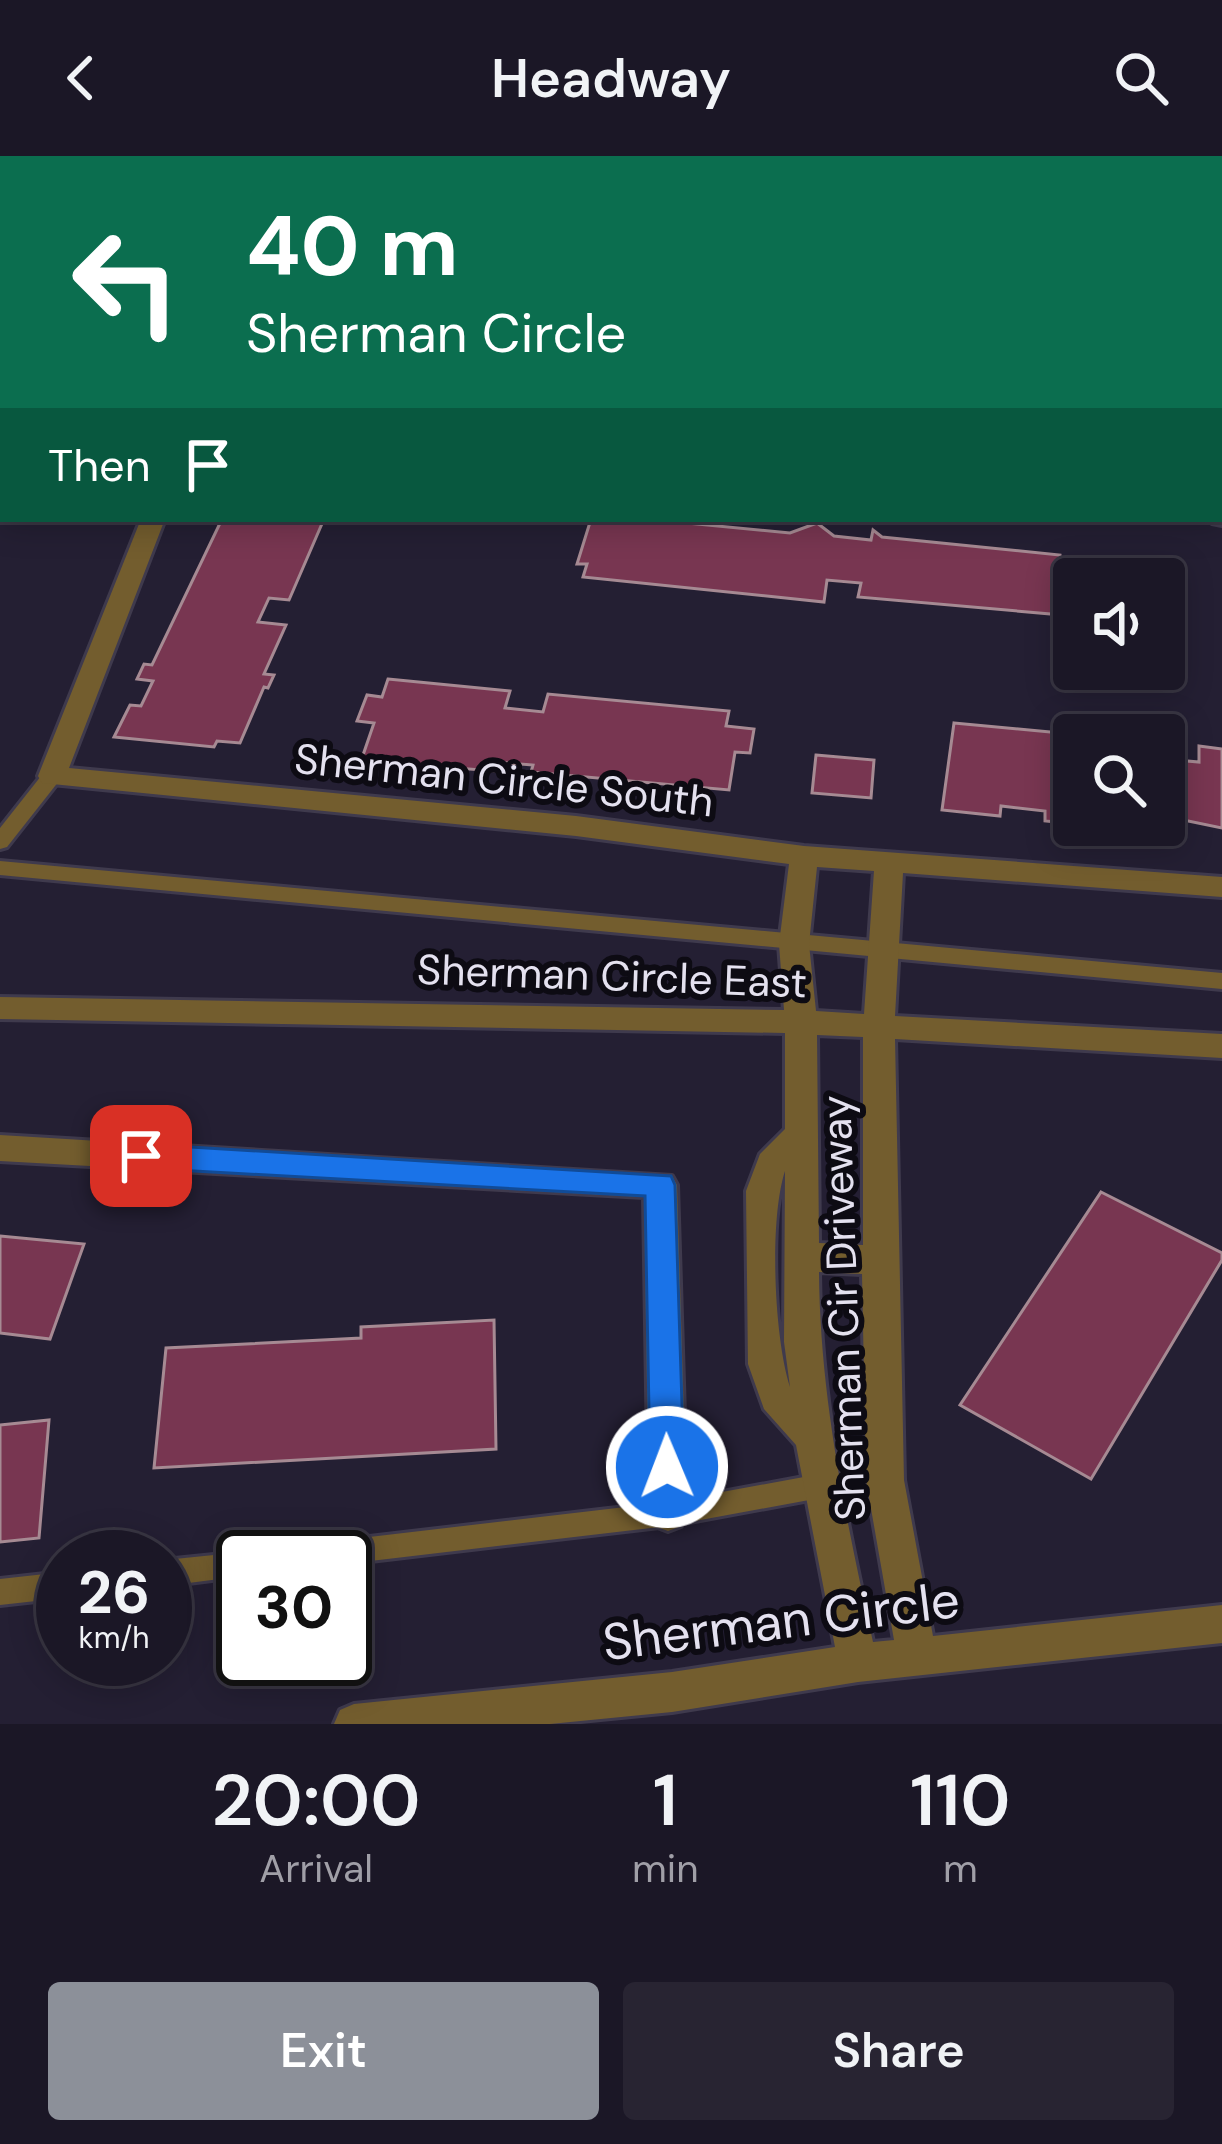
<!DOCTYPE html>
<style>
:root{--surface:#1b1726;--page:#282432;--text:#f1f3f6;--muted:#a09fa7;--line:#393643;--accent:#8c9099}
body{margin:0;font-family:"DM Sans",sans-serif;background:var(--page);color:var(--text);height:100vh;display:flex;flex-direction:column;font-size:45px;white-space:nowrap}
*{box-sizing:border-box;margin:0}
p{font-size:39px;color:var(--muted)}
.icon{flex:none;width:66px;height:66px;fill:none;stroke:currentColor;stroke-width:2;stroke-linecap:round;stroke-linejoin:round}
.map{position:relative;height:1568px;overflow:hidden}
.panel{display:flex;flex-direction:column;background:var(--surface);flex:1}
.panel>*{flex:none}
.guide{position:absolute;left:0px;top:0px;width:1224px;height:366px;box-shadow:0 6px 30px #0003,0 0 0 3px var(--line);background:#0b6e4f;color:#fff;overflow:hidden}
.fabs{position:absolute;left:1053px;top:402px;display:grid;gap:24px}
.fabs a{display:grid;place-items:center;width:132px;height:132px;border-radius:12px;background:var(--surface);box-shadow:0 6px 30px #0003,0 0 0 3px var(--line);font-size:60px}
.speed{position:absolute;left:36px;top:1374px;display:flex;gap:24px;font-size:60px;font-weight:700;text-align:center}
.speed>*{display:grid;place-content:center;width:156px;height:156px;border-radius:50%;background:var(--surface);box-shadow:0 6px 30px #0003,0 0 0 3px var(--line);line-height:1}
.speed small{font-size:30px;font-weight:400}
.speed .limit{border:6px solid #111;border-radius:18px;background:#fff;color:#111}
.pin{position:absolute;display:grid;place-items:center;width:102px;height:102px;color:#fff;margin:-51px;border-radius:24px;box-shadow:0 6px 18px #0006}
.me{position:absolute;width:132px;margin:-66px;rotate:359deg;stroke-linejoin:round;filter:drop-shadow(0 0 9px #0008)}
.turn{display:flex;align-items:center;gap:42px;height:252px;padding:0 48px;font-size:54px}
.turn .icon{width:156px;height:156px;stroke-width:2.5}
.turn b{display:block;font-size:84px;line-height:102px}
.then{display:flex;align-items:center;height:114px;padding:0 48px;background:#0003;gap:24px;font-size:45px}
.eta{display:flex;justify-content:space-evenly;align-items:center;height:204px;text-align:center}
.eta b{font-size:72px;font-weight:600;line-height:84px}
.primary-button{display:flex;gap:24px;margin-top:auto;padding:24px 48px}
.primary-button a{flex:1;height:138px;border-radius:12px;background:var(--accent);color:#fff;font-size:48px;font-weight:600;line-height:138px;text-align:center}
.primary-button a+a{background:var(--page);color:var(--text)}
header{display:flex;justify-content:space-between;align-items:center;height:156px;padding:0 48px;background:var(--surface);font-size:54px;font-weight:600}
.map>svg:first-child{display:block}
.building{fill:#783651;stroke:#a68a93;stroke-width:3}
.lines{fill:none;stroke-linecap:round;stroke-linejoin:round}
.service-casing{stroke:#3f3a4d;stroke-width:6}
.minor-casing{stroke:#3f3a4d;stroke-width:6}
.service{fill:#735d2e;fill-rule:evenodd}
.minor{fill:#735d2e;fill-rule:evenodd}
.route{fill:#1a73e8;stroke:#114b97;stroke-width:3}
.labels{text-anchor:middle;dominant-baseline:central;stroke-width:12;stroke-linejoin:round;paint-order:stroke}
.street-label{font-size:42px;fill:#e4e1ef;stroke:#0d0b13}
.near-street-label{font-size:51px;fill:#e4e1ef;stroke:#0d0b13}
</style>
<header><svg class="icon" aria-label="back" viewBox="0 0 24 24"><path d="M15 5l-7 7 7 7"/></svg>Headway<svg class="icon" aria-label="search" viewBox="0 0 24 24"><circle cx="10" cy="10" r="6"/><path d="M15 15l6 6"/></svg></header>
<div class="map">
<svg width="1222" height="1568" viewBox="0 0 1222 1568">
<rect width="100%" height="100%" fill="#241f33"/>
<g class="building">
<polygon points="322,0 523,0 321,3"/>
<polygon points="222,363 324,363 289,444 269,442 258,466 286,469 264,518 274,519 268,532 264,531 240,587 217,585 214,591 114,581 130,549 141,550 153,525 137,523 144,508 152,509"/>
<polygon points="591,363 662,367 687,363 686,367 790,377 817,367 834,380 871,384 873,374 882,381 1060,399 1060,416 1074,427 1074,460 858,441 861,427 827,424 824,446 583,421 587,408 577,408"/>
<polygon points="388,523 510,535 505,552 543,556 548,538 729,555 726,570 754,573 750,597 735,596 729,634 531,616 533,609 497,606 495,615 361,605 374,567 357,565 367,539 382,541"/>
<polygon points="954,567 1082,579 1074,579 1074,660 1067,659 1067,667 1045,665 1045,655 1001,650 1000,660 942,654"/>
<polygon points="1199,590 1222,593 1222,672 1164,660 1164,603 1199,606"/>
<polygon points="816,599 874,604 871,642 812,637"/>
<polygon points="1101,1036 1222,1097 1222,1104 1091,1323 960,1249"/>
<polygon points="0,1080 84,1088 50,1183 0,1177"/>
<polygon points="494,1164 496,1293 154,1312 166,1192 361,1182 361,1171"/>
<polygon points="49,1264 39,1382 0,1386 0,1269"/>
</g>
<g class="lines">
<g class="service-casing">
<g id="service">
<polygon points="200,0 214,0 213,3 199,3"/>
<rect x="0" y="135" width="3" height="8"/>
<polygon points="3,347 3,361 0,362 0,348"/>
<polygon points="52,614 62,620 59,625 7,691 0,693 0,672 45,615"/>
<polygon points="0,705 1222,817 1222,833 0,719"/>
<polygon points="820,1318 829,1322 833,1330 829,1338 820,1342 668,1370 345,1408 345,1401 288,1401 291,1392 301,1389 668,1346"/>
<polygon points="243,1396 253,1401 243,1401 243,1420 165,1430 165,1404"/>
<polygon points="63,1416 63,1442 0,1449 0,1423"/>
</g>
</g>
<g class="minor-casing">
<g id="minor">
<polygon points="572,0 592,0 571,3"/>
<rect x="832" y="0" width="20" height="3"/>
<rect x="1221" y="32" width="1" height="12"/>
<rect x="1221" y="121" width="1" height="12"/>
<rect x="1221" y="181" width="1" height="14"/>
<polygon points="1221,355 1222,369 1212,367 1210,363 1221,363"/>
<path d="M141 363H165L69 612 576 660 804 690 1222 721V741L903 717 895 860 1222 878V902L895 883 904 1324 933 1480 1222 1449V1487L858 1526 672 1556 550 1568H334L340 1554 354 1548 672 1516 835 1491 796 1289 764 1253 748 1208 746 1035 760 998 785 973V877L0 863V841L784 854 779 788 789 708 576 680 42 627 38 620ZM817 711 874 715 864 858 816 855 809 788ZM817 879 863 881V1089L819 1087ZM785 1015 784 1186 790 1231C774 1181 769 1064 785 1015ZM819 1116 862 1118 866 1324 894 1484 873 1486C846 1363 820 1242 819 1116Z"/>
<polygon points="0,979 672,1020 677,1029 687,1358 681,1370 668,1375 655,1370 649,1358 644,1041 0,1005"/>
</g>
</g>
<use href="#service" class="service"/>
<use href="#minor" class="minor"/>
</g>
<polygon class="route" points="141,988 671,1020 675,1029 684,1311 679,1321 667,1326 655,1321 650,1311 645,1040 141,1012 131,1008 126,1000 131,992"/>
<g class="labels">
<g class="street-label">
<text transform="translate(504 624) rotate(6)">Sherman Circle South</text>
<text transform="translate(612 820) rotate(2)">Sherman Circle East</text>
<text transform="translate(843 1152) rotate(-92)">Sherman Cir Driveway</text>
</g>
<g class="near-street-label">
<text transform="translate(781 1465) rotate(-7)">Sherman Circle</text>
</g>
</g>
</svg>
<div class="fabs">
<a><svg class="icon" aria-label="sound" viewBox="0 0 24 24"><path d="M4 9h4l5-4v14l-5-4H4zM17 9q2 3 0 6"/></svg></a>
<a><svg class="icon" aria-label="search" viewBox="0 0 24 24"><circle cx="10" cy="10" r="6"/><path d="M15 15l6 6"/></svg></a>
</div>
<div class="speed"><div>26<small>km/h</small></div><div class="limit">30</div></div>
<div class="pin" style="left:141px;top:1000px;background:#d93025"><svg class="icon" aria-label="arrive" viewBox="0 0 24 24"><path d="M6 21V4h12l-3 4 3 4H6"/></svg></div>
<svg class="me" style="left:667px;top:1311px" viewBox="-20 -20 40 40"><circle r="17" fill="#1a73e8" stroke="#fff" stroke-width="3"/><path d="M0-11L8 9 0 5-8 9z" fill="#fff"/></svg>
<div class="guide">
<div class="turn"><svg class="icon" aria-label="left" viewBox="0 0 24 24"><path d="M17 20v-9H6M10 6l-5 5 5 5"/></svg><div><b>40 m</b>Sherman Circle</div></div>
<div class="then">Then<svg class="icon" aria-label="arrive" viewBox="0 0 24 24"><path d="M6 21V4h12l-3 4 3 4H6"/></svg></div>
</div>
</div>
<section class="panel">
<div class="eta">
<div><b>20:00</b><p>Arrival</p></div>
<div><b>1</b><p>min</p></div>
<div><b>110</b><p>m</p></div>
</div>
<div class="primary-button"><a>Exit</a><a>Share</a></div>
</section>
